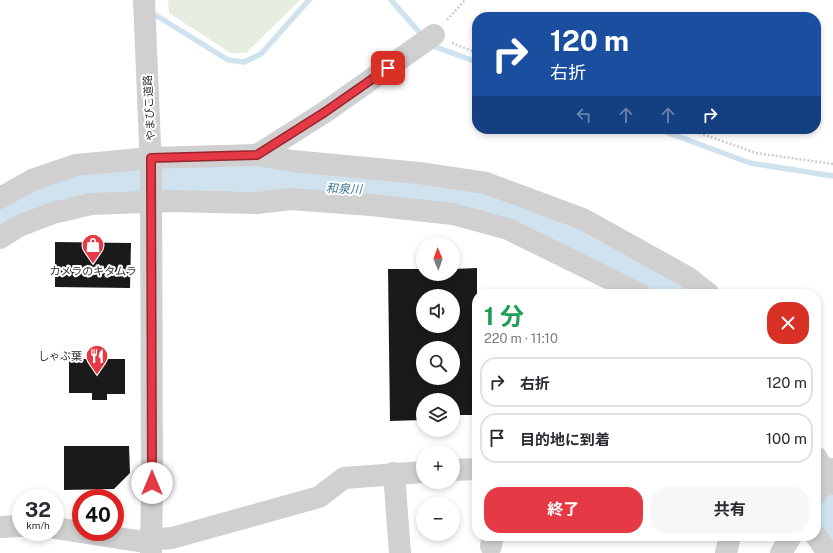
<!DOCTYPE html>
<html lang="ja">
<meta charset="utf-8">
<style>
:root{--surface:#fff;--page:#f7f7f7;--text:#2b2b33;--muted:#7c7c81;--line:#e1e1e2;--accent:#e63946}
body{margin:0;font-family:"Public Sans","Noto Sans JP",sans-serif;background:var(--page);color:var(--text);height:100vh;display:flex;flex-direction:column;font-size:15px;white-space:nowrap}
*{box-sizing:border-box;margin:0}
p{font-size:13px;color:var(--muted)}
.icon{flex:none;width:22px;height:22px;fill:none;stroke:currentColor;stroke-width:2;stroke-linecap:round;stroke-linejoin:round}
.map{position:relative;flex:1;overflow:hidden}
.side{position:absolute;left:472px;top:289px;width:349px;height:252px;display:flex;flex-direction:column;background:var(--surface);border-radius:16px;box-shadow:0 2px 6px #0003}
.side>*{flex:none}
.top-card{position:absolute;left:472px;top:12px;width:349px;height:122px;border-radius:16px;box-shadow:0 2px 6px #0003;background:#1a4fa0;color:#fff;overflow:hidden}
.needle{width:26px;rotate:358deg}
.buttons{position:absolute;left:416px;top:237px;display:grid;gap:8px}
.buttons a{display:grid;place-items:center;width:44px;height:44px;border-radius:50%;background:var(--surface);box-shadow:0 2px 6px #0003;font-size:20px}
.speed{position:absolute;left:12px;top:489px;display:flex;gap:8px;font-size:20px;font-weight:700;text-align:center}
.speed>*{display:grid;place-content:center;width:52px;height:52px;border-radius:50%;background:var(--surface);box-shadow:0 2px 6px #0003;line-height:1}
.speed small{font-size:10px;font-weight:400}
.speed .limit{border:6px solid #d22;background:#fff;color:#111}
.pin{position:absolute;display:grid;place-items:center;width:34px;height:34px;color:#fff;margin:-17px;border-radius:8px;box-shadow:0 2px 6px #0006}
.me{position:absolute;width:44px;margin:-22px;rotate:0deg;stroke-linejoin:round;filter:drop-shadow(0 0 3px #0008)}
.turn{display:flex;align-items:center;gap:14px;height:84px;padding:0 12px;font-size:18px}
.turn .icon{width:52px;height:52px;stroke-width:2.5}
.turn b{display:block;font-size:28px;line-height:34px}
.lanes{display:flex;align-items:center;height:38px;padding:0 12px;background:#0003;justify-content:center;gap:20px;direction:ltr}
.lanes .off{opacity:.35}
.round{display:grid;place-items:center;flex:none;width:42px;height:42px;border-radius:16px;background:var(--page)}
.headline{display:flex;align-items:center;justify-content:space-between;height:68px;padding:0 12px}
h1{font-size:24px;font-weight:700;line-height:30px;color:#1e9e55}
.primary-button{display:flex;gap:8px;margin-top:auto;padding:8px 12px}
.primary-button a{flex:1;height:46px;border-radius:16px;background:var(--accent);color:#fff;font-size:16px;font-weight:700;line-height:46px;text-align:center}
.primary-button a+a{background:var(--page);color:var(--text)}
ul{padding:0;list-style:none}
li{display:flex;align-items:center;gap:12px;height:50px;margin:0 8px 6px;padding:0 4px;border:2px solid var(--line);border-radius:16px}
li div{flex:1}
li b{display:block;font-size:15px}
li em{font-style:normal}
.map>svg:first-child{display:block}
.green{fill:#e6ecdf}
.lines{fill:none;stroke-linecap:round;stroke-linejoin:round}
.stream{stroke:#cfe2ee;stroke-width:5.5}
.river{stroke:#cfe2ee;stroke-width:32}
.building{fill:#1a1a1a;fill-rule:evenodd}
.path{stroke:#cdcdcd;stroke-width:2.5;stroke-dasharray:2 2;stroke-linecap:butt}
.minor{stroke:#d0d0d0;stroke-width:22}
.route-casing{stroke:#96252e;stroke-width:10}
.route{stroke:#e63946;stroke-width:7}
.labels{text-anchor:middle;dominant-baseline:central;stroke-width:4;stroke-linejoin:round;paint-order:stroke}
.street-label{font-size:11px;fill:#333;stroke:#fff}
.poi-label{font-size:11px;fill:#333;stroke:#fff}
.water-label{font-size:12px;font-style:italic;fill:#3f7597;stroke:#fff}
</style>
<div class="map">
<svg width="833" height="553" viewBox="0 0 833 553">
<rect width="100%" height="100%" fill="#fff"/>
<polygon class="green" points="168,0 300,0 246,53 231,53 169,13"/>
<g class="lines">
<g class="stream">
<polyline points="391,0 421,34"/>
<polyline points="149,11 228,60 244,62 261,54 309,0"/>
<polyline points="433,46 477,62"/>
<polyline points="658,129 750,163 833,176"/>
</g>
<g class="river">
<polyline points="0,217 54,193 89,186 125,183 218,178 310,187 428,192 478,202 516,215 646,277 672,294"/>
<polyline points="816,497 833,526"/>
</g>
</g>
<g class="building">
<polygon points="55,242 131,243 130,288 55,287"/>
<path d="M477 268V415H453V400H423V420L390 421 388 269H423V274H453V269ZM423 296H453V326H423ZM423 348H453V378H423Z"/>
<polygon points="69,359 125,359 125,394 107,394 107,400 92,400 92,393 69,393"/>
<polygon points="64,446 129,446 130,473 114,489 64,490"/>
</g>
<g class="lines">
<g class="path">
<polyline points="447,20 465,0"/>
<polyline points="452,43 477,53"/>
<polyline points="688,129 756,153 833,164"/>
</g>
<g class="minor">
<polyline points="144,0 151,168 152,483 151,553"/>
<polyline points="257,155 325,112 434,35"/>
<polyline points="0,198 32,180 76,165 151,158 257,155 293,161 419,173 486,183 583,219 689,278 709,294"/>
<polyline points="0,238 19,226 53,213 91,204 170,201 257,203 290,199 371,205 453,214 508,229 640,294"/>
<polyline points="816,457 833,484"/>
<polyline points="453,470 477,469"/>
<polyline points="394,473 400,553"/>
<polyline points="816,494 833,469"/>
<polyline points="0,527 21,526"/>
<polyline points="55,528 138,541 172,538 319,497 344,478 423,472"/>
<polyline points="816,536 828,553"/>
<polyline points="491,546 493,536"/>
<polyline points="726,553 730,536"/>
<polyline points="781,553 791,536"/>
</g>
</g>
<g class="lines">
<g class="route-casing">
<polyline id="route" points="152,483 151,158 257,155 325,112 388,68"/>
</g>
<use href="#route" class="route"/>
</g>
<defs>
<g id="shop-pin" transform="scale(1.15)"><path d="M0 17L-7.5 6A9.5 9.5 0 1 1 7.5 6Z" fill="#e63946" stroke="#fff"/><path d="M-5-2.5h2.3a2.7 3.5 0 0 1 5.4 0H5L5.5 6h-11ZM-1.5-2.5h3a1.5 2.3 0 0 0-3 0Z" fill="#fff"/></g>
<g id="restaurant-pin" transform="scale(1.15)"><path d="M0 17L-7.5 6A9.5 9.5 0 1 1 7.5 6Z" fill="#e63946" stroke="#fff"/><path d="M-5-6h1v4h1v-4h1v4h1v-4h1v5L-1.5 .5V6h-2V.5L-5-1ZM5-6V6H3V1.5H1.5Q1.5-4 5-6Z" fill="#fff"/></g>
</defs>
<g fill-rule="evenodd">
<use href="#shop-pin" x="93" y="245"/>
<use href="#restaurant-pin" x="97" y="356"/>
</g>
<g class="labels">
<g class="street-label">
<text transform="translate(149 108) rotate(-93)">やまびこ道路</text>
</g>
<g class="poi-label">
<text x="93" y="271">カメラのキタムラ</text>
<text x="82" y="356" text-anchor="end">しゃぶ葉</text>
</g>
<g class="water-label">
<text transform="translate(344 189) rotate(2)">和泉川</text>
</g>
</g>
</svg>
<div class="buttons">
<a><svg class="needle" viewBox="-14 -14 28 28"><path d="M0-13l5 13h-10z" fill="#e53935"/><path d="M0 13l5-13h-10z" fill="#7c7c81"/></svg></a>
<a><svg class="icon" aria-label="sound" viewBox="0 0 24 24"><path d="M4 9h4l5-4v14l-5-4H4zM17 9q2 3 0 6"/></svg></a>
<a><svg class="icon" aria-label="search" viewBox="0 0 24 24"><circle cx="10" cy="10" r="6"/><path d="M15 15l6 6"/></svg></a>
<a><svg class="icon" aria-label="layers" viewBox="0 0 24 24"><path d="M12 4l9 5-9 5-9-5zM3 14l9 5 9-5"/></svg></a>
<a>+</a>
<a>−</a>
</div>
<div class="speed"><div>32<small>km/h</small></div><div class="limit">40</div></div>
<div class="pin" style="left:388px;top:68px;background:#d93025"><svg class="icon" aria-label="arrive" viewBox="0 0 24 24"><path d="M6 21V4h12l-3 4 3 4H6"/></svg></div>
<svg class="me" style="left:152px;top:483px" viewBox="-20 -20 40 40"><circle r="19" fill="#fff"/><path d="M0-13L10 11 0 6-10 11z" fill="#e63946"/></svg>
<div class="top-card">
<div class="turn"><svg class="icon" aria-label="right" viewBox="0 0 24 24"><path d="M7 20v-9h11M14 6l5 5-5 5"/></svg><div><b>120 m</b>右折</div></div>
<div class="lanes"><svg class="icon off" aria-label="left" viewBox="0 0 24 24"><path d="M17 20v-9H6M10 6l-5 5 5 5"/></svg><svg class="icon off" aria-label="ahead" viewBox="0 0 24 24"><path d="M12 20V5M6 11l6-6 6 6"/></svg><svg class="icon off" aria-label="ahead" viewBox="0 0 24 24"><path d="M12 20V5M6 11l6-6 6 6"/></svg><svg class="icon" aria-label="right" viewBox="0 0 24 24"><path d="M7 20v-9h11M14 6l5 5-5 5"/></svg></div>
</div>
<section class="side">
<div class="headline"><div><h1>1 分</h1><p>220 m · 11:10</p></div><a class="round" style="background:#d93025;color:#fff"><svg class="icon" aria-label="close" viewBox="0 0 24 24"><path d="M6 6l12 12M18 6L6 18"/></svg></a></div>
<ul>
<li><svg class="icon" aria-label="right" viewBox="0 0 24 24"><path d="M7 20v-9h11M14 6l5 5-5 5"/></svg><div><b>右折</b></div><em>120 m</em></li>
<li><svg class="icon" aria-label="arrive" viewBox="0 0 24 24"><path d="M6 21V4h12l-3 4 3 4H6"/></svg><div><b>目的地に到着</b></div><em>100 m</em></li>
</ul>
<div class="primary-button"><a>終了</a><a>共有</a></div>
</section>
</div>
